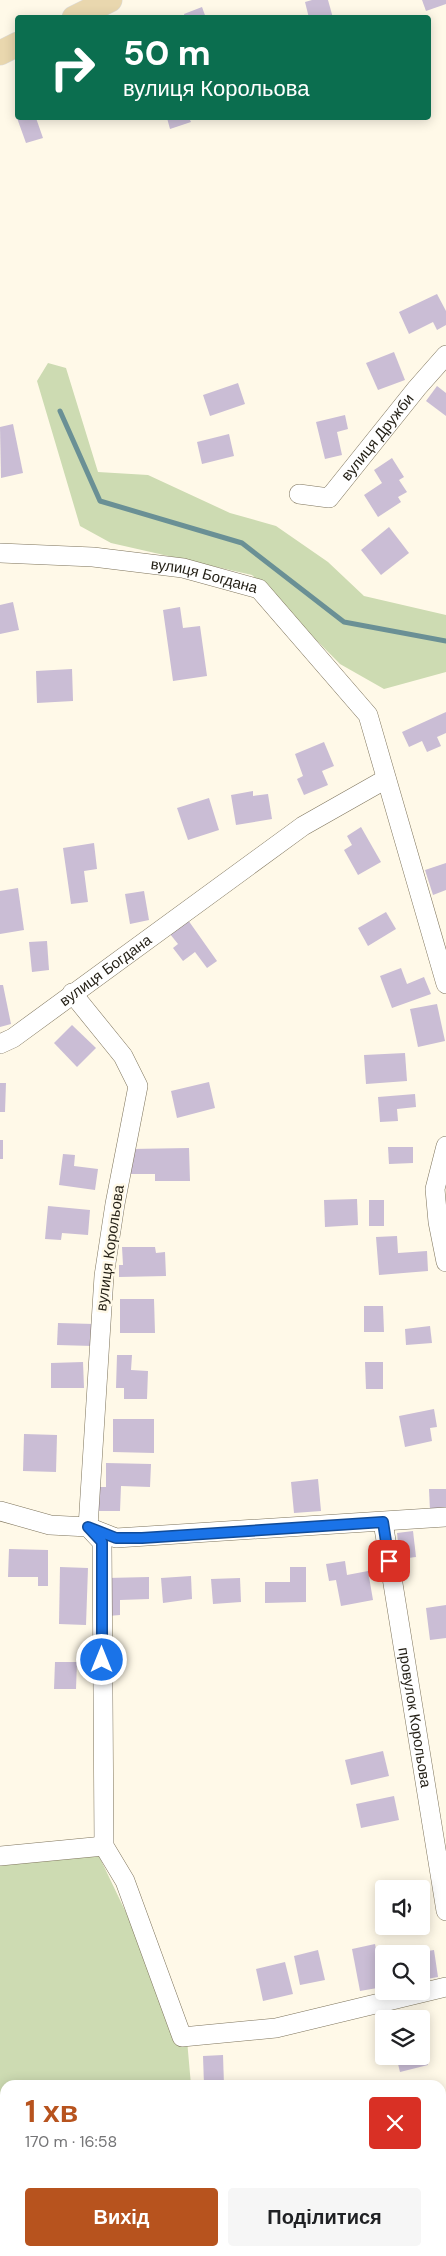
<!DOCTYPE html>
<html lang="uk">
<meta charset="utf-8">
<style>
:root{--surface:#fff;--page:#f6f6f6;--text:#202124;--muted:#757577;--accent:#b7531e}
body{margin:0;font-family:"DM Sans",sans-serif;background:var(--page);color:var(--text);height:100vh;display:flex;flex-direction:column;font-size:19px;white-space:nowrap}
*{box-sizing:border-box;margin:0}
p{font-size:16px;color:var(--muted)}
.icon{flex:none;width:28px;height:28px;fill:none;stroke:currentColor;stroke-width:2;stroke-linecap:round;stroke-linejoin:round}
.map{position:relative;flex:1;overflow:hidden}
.sheet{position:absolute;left:0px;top:2080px;width:446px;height:176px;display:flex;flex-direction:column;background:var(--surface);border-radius:15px 15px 0 0;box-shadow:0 2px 12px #0003}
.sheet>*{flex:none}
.guide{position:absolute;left:15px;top:15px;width:416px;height:105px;border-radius:5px;box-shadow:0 2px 12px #0003;background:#0b6e4f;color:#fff;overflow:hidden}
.buttons{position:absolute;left:375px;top:1880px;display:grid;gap:10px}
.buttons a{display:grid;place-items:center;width:55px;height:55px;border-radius:5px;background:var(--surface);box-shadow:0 2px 12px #0003;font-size:25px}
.pin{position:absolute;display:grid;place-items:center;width:42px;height:42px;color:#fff;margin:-21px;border-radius:10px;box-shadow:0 2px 8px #0006}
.me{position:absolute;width:55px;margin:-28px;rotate:0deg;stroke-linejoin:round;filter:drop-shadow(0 0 4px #0008)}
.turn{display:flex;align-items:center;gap:18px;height:105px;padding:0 25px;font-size:22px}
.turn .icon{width:65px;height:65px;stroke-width:2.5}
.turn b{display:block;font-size:35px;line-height:42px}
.round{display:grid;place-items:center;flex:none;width:52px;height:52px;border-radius:5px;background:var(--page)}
.overview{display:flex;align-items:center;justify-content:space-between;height:85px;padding:0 25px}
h1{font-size:30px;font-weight:700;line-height:38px;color:var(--accent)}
.primary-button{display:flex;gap:10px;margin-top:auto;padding:10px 25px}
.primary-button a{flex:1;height:58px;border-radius:5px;background:var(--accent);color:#fff;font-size:20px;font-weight:700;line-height:58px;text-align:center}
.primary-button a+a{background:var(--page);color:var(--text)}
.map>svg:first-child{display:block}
.green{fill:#cddbb2}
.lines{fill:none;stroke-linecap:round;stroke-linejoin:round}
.stream{stroke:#6a9095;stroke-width:5}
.building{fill:#cabdd5}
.minor-casing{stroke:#7e745c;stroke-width:20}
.major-casing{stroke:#dcdbda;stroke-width:25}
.minor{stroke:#fff;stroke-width:19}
.major{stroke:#e9d7ae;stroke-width:24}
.route-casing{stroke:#114b97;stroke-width:12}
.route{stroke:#1a73e8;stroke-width:9}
.labels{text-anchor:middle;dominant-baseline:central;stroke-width:5;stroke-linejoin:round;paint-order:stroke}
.street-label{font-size:15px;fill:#231f15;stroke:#fff9e8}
</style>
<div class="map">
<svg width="446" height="2256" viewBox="0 0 446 2256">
<rect width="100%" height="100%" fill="#fff9e8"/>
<g class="green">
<polygon points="48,363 66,368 98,472 148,475 230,513 276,526 328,562 364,596 446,615 446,672 384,689 340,664 252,575 111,543 80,526 37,381"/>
<polygon points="0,1851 98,1854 187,2040 191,2085 5,2085 5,2251 206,2251 207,2256 0,2256"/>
<polygon points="446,2239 446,2256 389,2256 405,2251 441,2251 441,2240"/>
</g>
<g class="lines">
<polyline class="stream" points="60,411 100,501 242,543 344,622 446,641"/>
</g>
<g class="building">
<polygon points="312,0 328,0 333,18 309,18 305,2"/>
<polygon points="422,0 446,0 446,4 426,11"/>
<polygon points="202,7 206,18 185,18 184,14"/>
<polygon points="17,118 36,118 43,138 26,143"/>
<polygon points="167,118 189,118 191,122 170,129"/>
<polygon points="437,294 446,311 446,325 437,330 433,322 409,334 399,312"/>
<polygon points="394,352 405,380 378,390 366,363"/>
<polygon points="238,383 245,404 210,416 203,395"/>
<polygon points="437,386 446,393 446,416 426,401"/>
<polygon points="345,415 348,429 337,432 342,455 325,459 316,422"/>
<polygon points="13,424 23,473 1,478 0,427"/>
<polygon points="229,434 234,456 202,464 197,442"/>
<polygon points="392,458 404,477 399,480 407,492 398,497 401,502 378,517 364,495 382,483 374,470"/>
<polygon points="389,527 409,553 381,575 361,550"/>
<polygon points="13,602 19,630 0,634 0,605"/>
<polygon points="180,607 183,628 200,626 207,676 173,681 163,610"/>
<polygon points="72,669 73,701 37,703 36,671"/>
<polygon points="446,712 446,733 437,737 441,746 427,752 422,741 409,747 402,732"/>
<polygon points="324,742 334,766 322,771 328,785 304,795 297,779 303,776 295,754"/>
<polygon points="253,791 253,796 268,794 272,819 236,825 231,795"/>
<polygon points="209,798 219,830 188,840 177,808"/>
<polygon points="361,827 381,862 358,875 344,850 352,845 347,836"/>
<polygon points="94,843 97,869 84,871 88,902 71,904 63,848"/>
<polygon points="446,863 446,890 433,895 425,870"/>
<polygon points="18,888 24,930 0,934 0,891"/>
<polygon points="144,891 149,920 130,924 125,894"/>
<polygon points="386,912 396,929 368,946 358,928"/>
<polygon points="188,920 217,961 207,968 195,952 183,961 173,948 178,944 170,934"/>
<polygon points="47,941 49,970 32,972 29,942"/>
<polygon points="401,968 407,984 424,977 431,994 392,1008 380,976"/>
<polygon points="0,985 3,985 11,1024 0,1027"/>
<polygon points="437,1004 445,1041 418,1047 410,1009"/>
<polygon points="72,1025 96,1048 77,1067 54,1043"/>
<polygon points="405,1053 407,1081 366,1084 364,1055"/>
<polygon points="209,1082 215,1108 177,1118 171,1091"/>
<polygon points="0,1083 6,1083 5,1112 0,1112"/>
<polygon points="415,1094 416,1107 397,1109 398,1121 380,1122 378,1097"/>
<rect x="0" y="1140" width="3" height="19"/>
<polygon points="388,1147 413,1147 413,1163 389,1164"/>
<polygon points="189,1148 190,1181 155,1181 155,1174 131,1174 131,1149"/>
<polygon points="63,1154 75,1155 74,1166 98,1169 95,1190 59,1185"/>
<polygon points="357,1199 358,1225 325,1227 324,1200"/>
<rect x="369" y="1200" width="15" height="26"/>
<polygon points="48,1206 90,1210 88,1235 62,1233 61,1240 45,1239"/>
<polygon points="397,1236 398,1253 427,1251 428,1271 379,1275 376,1237"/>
<polygon points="122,1247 155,1247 156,1253 165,1252 166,1276 119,1277 119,1265 123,1265"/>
<polygon points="120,1299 154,1299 155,1333 120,1333"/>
<polygon points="364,1306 383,1306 384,1332 364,1332"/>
<polygon points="58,1323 94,1324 93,1346 57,1345"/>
<polygon points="430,1326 432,1343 406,1345 405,1329"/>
<polygon points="117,1355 132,1355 131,1370 148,1371 147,1399 124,1399 124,1388 116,1388"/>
<polygon points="83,1362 84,1388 51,1388 51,1363"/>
<polygon points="365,1362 383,1362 383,1389 366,1389"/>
<polygon points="434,1409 437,1427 430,1428 432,1441 405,1447 399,1416"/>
<polygon points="113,1419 154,1419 154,1453 113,1452"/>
<polygon points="24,1434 57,1435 56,1472 23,1471"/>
<polygon points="106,1463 151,1464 150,1487 121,1486 120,1511 98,1511 99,1487 106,1487"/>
<polygon points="318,1479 321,1511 294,1513 291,1482"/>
<polygon points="429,1489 446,1489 446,1510 430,1511"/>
<polygon points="413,1531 416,1557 400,1559 397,1533"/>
<polygon points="9,1549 48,1550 48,1586 38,1586 38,1577 8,1577"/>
<polygon points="345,1561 347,1575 368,1571 373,1600 341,1606 336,1580 329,1581 326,1564"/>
<polygon points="60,1567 88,1568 86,1625 59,1624"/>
<polygon points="290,1567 306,1567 306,1602 265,1603 265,1582 290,1582"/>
<polygon points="191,1576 192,1599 163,1603 161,1578"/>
<polygon points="149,1577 149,1599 120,1600 120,1615 108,1616 107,1578"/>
<polygon points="240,1578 241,1602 213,1604 211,1579"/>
<polygon points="446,1605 446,1638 430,1640 426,1608"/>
<polygon points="55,1662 77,1662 76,1689 54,1689"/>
<polygon points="383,1751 389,1776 351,1785 345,1760"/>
<polygon points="394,1796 399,1820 361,1828 356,1804"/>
<polygon points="375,1944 383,1987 360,1991 352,1949"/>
<polygon points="318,1950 325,1980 300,1985 294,1956"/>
<polygon points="434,1950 438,1977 421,1980 421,1952"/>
<polygon points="285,1962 293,1994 263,2001 256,1969"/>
<polygon points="422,2042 428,2065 400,2072 396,2056 421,2056"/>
<polygon points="223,2055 224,2085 204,2085 203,2056"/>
</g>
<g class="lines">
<g class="minor-casing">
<g id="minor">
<path id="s1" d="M299 494 329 498 417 388 446 355"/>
<path id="s2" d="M0 553 93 557 183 568 259 589 368 715 446 984"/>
<polyline points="72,993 123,1056 138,1086 115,1204 104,1276 88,1527 102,1542 104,1846 125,1881 182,2037 276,2028 446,1987"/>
<path id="s3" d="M0 1044 13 1038 303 826 386 779"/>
<polyline points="446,1146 435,1189 438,1222 446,1262"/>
<polyline points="0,1511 50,1525 88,1527 116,1538 446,1517"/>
<path id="s4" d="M383 1522 446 1911"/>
<polyline points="0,1856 104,1846"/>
</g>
</g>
<g class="major-casing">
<g id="major">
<polyline points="74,18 110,0"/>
<polyline points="0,53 18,44"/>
</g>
</g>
<use href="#minor" class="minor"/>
<use href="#major" class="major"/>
</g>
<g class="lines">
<g class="route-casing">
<polyline id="route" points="102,1660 102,1542 88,1527 116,1538 142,1538 383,1522 389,1561"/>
</g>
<use href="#route" class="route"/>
</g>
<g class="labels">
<g class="street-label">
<text stroke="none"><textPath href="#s1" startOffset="108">вулиця Дружби</textPath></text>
<text stroke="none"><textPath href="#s2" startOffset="206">вулиця Богдана</textPath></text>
<text stroke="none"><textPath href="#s3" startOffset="129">вулиця Богдана</textPath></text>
<text transform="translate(110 1248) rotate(-82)">вулиця Корольова</text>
<text stroke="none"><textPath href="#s4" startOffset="198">провулок Корольова</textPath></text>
</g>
</g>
</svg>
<div class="buttons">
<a><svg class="icon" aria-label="sound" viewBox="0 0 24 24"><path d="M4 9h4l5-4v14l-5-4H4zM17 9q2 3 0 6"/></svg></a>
<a><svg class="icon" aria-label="search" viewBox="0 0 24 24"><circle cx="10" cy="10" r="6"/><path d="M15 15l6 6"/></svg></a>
<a><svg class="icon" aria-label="layers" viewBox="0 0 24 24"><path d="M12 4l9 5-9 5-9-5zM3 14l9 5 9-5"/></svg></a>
</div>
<div class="pin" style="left:389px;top:1561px;background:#d93025"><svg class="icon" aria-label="arrive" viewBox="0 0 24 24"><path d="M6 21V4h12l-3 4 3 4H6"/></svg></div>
<svg class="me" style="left:102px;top:1660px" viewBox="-20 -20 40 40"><circle r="17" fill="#1a73e8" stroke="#fff" stroke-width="3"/><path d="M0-11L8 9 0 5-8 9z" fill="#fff"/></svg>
<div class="guide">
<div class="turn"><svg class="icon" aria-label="right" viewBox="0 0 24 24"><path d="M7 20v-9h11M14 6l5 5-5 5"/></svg><div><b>50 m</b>вулиця Корольова</div></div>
</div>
<section class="sheet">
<div class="overview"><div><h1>1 хв</h1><p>170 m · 16:58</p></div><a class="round" style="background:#d93025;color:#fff"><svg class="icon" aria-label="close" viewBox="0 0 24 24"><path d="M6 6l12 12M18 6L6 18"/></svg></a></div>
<div class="primary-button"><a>Вихід</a><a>Поділитися</a></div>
</section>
</div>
